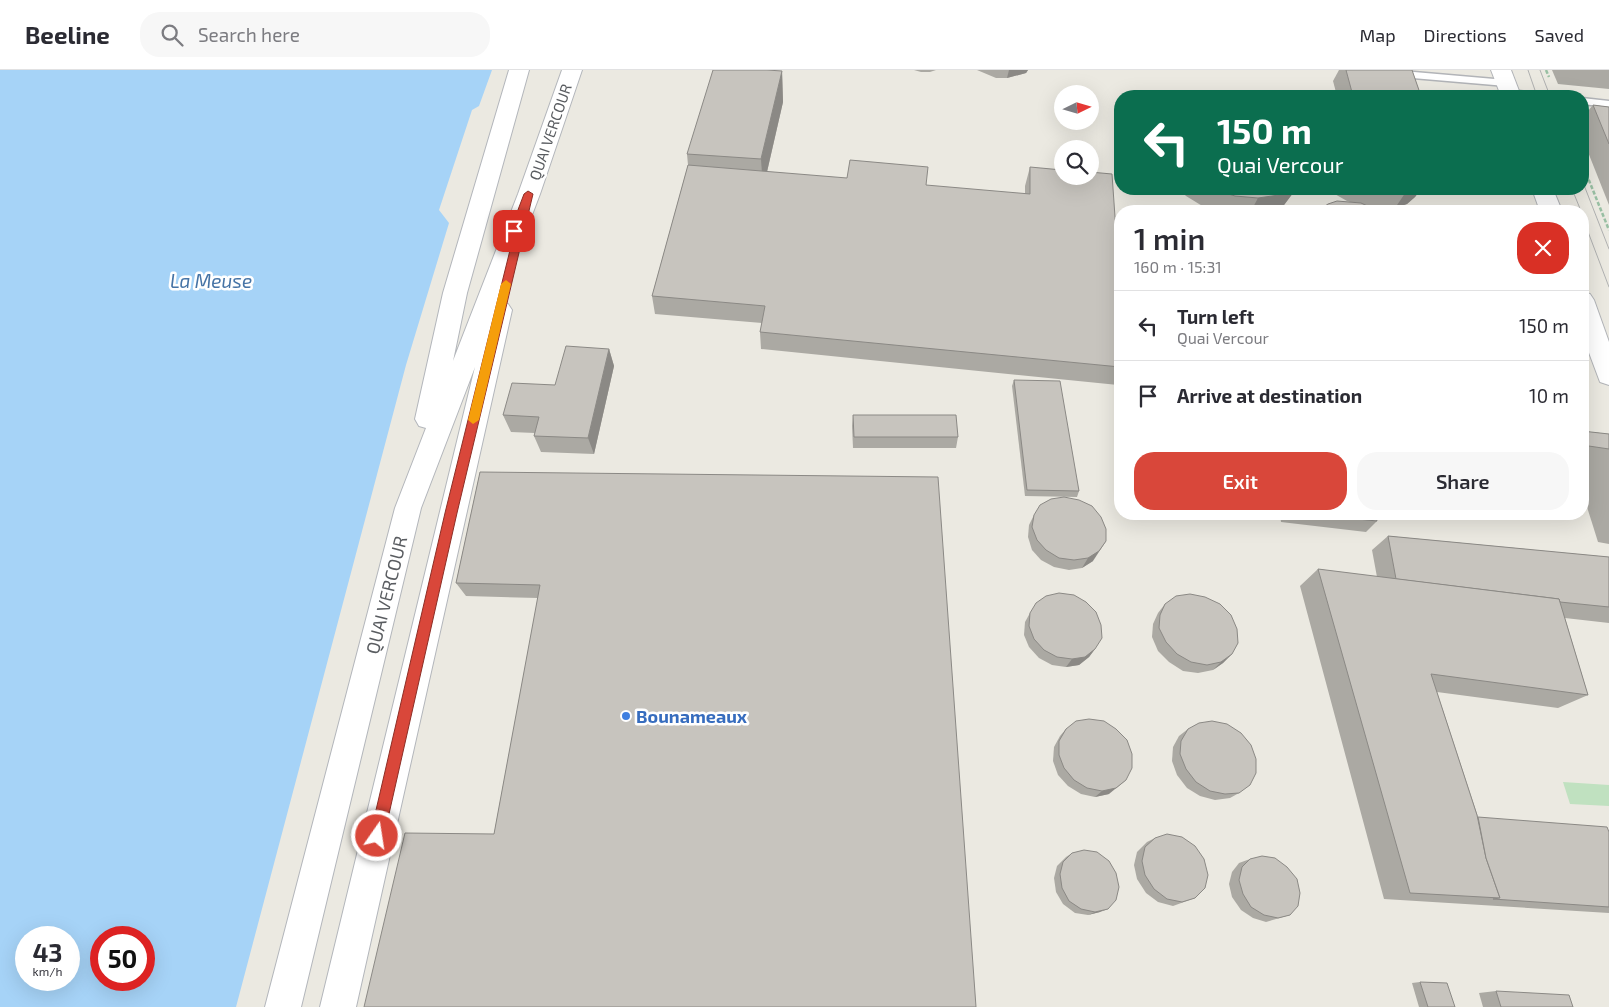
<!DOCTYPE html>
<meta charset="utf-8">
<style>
:root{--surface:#fff;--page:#f7f7f7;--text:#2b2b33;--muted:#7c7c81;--line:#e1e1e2;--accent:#d9473a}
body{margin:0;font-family:"Exo 2",sans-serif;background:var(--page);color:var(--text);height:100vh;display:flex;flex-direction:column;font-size:19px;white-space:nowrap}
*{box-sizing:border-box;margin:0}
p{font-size:16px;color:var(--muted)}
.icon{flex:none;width:28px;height:28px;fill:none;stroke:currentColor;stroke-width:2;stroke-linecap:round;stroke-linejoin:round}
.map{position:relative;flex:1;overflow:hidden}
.drawer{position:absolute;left:1114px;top:135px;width:475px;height:315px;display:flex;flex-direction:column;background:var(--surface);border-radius:20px;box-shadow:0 5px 20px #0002}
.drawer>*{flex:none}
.hud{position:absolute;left:1114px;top:20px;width:475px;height:105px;border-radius:20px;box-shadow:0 5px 20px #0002;background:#0b6e4f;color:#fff;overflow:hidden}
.needle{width:32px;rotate:85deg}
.tools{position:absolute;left:1054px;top:15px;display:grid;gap:10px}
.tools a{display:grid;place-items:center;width:45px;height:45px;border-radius:50%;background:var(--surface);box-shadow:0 5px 20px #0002;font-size:25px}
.speed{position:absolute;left:15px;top:856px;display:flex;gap:10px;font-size:25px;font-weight:700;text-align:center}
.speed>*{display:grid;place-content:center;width:65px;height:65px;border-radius:50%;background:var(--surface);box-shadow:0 5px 20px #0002;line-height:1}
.speed small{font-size:12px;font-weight:400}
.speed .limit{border:8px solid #d22;background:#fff;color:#111}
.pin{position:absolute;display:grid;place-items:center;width:42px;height:42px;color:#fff;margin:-21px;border-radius:10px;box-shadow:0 2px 8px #0006}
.me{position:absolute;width:55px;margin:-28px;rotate:13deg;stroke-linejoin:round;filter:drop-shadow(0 0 4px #0008)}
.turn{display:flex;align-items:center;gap:18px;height:105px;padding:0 20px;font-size:22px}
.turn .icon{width:65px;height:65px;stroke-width:2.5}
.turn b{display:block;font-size:35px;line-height:42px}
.round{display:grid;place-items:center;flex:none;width:52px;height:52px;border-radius:20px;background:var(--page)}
.overview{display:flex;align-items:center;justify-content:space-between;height:85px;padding:0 20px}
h1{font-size:30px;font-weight:600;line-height:38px}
.button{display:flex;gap:10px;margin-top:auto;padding:10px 20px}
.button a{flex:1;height:58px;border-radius:20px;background:var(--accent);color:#fff;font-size:20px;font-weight:600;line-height:58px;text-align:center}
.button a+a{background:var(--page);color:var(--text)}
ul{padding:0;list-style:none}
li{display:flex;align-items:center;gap:15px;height:70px;padding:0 20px;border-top:1px solid var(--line)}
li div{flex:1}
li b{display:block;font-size:19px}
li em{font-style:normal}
header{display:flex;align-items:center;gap:30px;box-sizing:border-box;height:70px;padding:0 25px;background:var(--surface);border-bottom:1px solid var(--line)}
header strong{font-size:24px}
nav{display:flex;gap:28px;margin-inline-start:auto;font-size:18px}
.search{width:350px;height:45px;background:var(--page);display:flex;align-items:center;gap:12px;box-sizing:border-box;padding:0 18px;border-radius:20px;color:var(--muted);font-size:19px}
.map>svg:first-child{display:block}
.green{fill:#c0e1c0}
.water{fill:#a6d3f7;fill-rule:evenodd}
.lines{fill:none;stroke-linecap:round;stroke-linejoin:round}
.lane-casing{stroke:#b2b4b8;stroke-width:3}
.street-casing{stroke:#b2b4b8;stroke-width:2}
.secondary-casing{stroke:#b3b6bb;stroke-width:2}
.path{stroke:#98bfa3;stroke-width:2.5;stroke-dasharray:4 2;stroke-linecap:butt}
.lane{fill:#fff;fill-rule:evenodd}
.street{fill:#fff;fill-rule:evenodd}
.secondary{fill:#fff;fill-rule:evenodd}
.tram{stroke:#b0b1b1;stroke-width:1}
.wall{fill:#aba9a3}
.shaded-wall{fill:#8b8985}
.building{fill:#c7c4be;stroke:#8b8985}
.route{fill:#d9473a;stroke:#8d2e26}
.slow{fill:#f59e0b}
.shop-dot{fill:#3f7fe0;stroke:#fff;stroke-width:2}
.labels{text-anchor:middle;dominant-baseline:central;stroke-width:5;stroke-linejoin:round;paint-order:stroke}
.far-street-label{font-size:15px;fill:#5a5d61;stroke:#fff}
.street-label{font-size:18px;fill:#5a5d61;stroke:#fff}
.shop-label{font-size:18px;font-weight:bold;fill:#366cbe;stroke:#fff;text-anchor:start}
.water-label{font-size:19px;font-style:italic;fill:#4674a6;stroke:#fff}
</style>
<header>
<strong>Beeline</strong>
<div class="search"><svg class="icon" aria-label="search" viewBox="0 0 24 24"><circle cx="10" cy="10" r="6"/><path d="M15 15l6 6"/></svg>Search here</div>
<nav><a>Map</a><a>Directions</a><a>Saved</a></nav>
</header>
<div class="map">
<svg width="1609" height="937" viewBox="0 0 1609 937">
<rect width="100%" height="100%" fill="#ebe9e1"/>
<polygon class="green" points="1563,712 1609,715 1609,736 1570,734"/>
<path class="water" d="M0 0H492L479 36 472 40 439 140 449 153 406 295 236 937H0ZM26 868H69V910H26ZM101 868H144V910H101Z"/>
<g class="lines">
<g class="lane-casing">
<g id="lane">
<polygon points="1349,0 1391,0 1506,10 1511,13 1506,16 1354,3"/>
<polygon points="1510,20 1538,23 1543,26 1506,25 1505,23"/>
<polygon points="1582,28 1609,31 1609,37 1582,34"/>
</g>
</g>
<g class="street-casing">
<g id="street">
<polygon points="1491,0 1511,0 1521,26 1501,26"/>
<polygon points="1532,119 1553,119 1562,141 1540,141"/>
<polygon points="1582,222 1590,224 1594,230 1609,272 1609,315 1600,312 1582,264"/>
</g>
</g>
<g class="secondary-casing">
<polygon id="secondary" points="509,0 529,0 467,223 453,291 518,124 562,0 582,0 540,124 499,232 508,234 512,240 356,937 320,937 475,297 421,438 301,937 265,937 395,438 426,358 419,356 415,349 443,223"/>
</g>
<g class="path">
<polyline points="1546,0 1549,7"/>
<polyline points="1582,93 1609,160"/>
</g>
<use href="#lane" class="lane"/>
<use href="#street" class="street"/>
<use href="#secondary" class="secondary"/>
<g class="tram">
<polyline points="1528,0 1537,26"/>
<polyline points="1540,0 1550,26"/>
<polyline points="1582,110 1609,179"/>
<polyline points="1572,119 1581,141"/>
<polyline points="1582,146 1609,217"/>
</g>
</g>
<g class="wall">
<polygon points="914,0 936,0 930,2 921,2"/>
<polygon points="977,0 1028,0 1026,3 1007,8 996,8"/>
<polygon points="1339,0 1412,0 1421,26 1337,26 1333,11"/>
<polygon points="1552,0 1609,0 1609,19 1558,14"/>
<polygon points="782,1 783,32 767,102 1025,124 1025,116 1030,97 1120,218 1120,310 1118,315 761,279 760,262 762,253 655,244 652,226 688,95 687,84"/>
<polygon points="1593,35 1609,37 1609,135 1582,67 1582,48"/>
<polygon points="1179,119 1296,119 1284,135 1273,141 1216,141 1204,137 1186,126"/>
<polygon points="1328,119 1421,119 1415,127 1407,134 1395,138 1380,139 1370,138 1347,131 1333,123"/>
<polygon points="609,279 614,296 594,384 541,382 534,366 535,363 511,362 503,345 555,315"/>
<polygon points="1014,310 1079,421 1077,427 1025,426 1012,316"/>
<polygon points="853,345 958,367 956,378 853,378 852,356"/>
<polygon points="1582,361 1609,364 1609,474 1598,472 1582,421"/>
<polygon points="480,402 976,937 494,764 538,528 466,526 456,513"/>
<polygon points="1280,444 1375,444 1377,451 1366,462 1281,452"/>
<polygon points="1034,445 1093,491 1082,498 1069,500 1054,497 1041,490 1032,480 1028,467 1029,455"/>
<polygon points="1388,466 1609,487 1609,553 1565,548 1588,625 1558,638 1437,622 1478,747 1609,762 1609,843 1384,829 1300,516 1318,499 1377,507 1372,480"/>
<polygon points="1165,534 1232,584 1223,593 1213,600 1198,603 1183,601 1169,592 1158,581 1152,567 1153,554 1158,543"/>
<polygon points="1030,543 1095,579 1089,587 1079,595 1066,597 1052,595 1039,588 1029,577 1024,565 1025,552"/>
<polygon points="1066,659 1109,724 1095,727 1081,724 1068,716 1058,705 1053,691 1054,677 1060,666"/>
<polygon points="1188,659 1239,723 1230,728 1215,730 1200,726 1187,718 1177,705 1172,691 1173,677 1179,666"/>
<polygon points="1155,768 1195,828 1173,836 1158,832 1146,823 1137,809 1134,795 1137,782 1147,772"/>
<polygon points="1072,783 1100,842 1088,845 1075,843 1063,834 1056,822 1054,808 1057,796 1066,787"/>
<polygon points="1250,789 1290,845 1266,852 1253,848 1241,840 1232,827 1229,814 1232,802 1239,793"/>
<polygon points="1420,912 1455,937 1419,937 1412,913"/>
<polygon points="1496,921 1573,937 1483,937 1479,923"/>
</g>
<g class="shaded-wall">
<polygon points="1009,0 1028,0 1026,3 1007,8"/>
<polygon points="782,1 783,32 763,119 761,89"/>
<polygon points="1291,119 1296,119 1284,135 1273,141 1251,141 1258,128"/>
<polygon points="1408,119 1421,119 1415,127 1407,134 1395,138"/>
<polygon points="609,279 614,296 594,384 588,368"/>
<polygon points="1106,471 1093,491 1082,498 1088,488"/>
<polygon points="1095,579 1089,587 1079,595 1066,597 1072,589"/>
<polygon points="1232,584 1223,593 1213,600 1221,592"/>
<polygon points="1126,710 1109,724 1095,727 1102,721"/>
<polygon points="1108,839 1100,842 1088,845 1095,842"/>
</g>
<g class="building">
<polygon points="713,0 767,0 782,1 761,89 687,84"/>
<polygon points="1346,0 1412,0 1421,26 1353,26"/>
<polygon points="1593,35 1609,37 1609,74"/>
<polygon points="850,90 928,97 926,115 1030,124 1030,97 1062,100 1062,106 1090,106 1090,102 1112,104 1120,218 1120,297 760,262 765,236 652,226 688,95 847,108"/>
<polygon points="1213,119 1291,119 1279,125 1258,128 1235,126"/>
<polygon points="1380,119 1409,119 1392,120"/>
<polygon points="1337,131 1361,133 1378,141 1320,141 1321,139 1328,134"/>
<polygon points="566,276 609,279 588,368 534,366 539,347 503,345 512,313 555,315"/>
<polygon points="1014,310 1060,311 1079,421 1027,420"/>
<polygon points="853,345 956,345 958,367 854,367"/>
<polygon points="1582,361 1609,364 1609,379 1582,375"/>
<polygon points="480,402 938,407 976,937 364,937 405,763 494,764 540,515 456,513"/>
<polygon points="1064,427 1079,430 1092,436 1101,447 1106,459 1106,471 1099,481 1088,488 1074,490 1059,488 1046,480 1037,470 1032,457 1034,445 1040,435 1051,429"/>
<polygon points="1309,444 1375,444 1377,451"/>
<polygon points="1388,466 1609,487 1609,537 1560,532 1559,529 1396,509"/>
<polygon points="1318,499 1559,529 1588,625 1431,604 1477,745 1486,788 1500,828 1410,823"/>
<polygon points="1059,523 1074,525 1086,532 1096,542 1101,555 1102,568 1095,579 1085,587 1072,589 1057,587 1044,580 1034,569 1029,556 1030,543 1036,533 1046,526"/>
<polygon points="1190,524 1205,527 1220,534 1231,545 1237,559 1238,573 1232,584 1221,592 1207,595 1191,592 1177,584 1166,572 1159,558 1160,545 1165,534 1176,526"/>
<polygon points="1089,649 1104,651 1116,659 1127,670 1132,684 1132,698 1126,710 1116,718 1102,721 1087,718 1074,710 1064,698 1059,685 1059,671 1066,659 1076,651"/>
<polygon points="1212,651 1227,654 1241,663 1251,675 1256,689 1256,703 1250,715 1239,723 1225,724 1210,721 1196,712 1186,699 1180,684 1181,671 1188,659 1199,653"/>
<polygon points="1478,747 1607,757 1609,762 1609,837 1493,829 1500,828 1486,788"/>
<polygon points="1167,764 1182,767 1195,776 1204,789 1208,805 1205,818 1195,828 1182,832 1167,829 1154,819 1145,805 1142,791 1145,777 1155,768"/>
<polygon points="1084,780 1097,782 1109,791 1116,803 1119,817 1116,830 1108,839 1095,842 1081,839 1069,831 1062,818 1060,804 1063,792 1072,783"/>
<polygon points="1262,786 1275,788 1287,797 1297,809 1300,823 1298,836 1290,845 1278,848 1264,845 1251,837 1243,824 1239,810 1242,797 1250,789"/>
<polygon points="1420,912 1447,913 1455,937 1428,937"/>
<polygon points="1496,921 1569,925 1573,937 1501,937"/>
</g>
<polygon class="route" points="528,121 533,124 457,443 384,766 382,771 377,773 372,771 370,766 445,443 514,164 510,161 524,124"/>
<polygon class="slow" points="506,210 511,214 479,350 473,354 468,350 501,214"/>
<circle class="shop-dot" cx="626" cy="646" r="5"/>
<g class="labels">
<g class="far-street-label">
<text transform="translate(550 62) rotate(-71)">QUAI VERCOUR</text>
</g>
<g class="street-label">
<text transform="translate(386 525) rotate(-76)">QUAI VERCOUR</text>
</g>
<g class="shop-label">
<text x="636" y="646">Bounameaux</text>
</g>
<g class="water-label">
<text x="211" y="210">La Meuse</text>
</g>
</g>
</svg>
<div class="tools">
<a><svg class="needle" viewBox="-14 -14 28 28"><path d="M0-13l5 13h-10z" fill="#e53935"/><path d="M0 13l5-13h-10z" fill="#7c7c81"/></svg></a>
<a><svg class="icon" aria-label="search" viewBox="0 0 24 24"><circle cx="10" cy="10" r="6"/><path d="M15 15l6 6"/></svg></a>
</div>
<div class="speed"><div>43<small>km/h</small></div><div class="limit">50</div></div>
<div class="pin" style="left:514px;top:161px;background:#d93025"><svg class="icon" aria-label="arrive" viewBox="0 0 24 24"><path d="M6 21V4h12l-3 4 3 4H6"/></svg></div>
<svg class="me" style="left:377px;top:766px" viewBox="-20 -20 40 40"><circle r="17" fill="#d9473a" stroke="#fff" stroke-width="3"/><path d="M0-11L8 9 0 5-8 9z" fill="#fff"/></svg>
<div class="hud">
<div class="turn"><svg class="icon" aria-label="left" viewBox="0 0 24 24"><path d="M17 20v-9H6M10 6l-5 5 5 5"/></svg><div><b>150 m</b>Quai Vercour</div></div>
</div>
<section class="drawer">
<div class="overview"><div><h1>1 min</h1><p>160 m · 15:31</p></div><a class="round" style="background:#d93025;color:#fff"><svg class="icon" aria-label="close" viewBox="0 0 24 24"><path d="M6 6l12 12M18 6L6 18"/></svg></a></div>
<ul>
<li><svg class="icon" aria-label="left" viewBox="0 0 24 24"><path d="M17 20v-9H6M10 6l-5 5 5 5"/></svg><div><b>Turn left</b><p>Quai Vercour</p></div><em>150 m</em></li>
<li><svg class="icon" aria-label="arrive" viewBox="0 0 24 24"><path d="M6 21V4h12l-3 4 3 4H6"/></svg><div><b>Arrive at destination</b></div><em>10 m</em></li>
</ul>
<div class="button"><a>Exit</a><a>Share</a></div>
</section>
</div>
